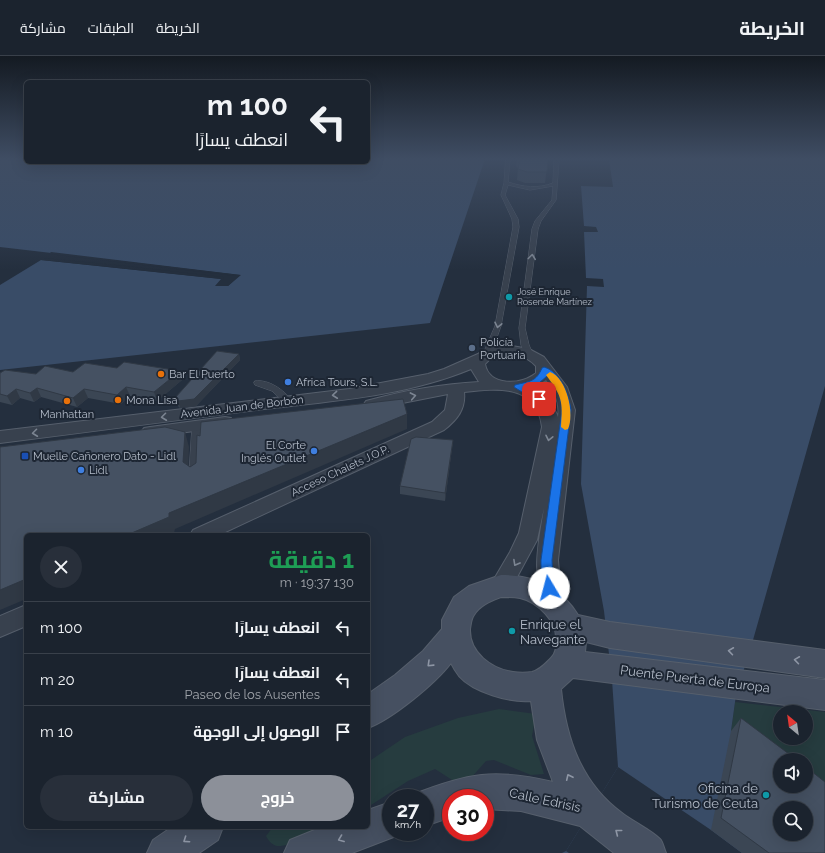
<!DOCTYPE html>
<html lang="ar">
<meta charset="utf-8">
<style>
:root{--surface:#1b232e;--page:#282f3a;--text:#f1f3f6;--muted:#a0a4aa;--line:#39404a;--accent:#8c9099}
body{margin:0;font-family:Raleway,Cairo,sans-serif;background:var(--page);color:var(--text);direction:rtl;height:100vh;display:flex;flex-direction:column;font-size:15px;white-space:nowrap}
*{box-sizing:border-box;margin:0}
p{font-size:13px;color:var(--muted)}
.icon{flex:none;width:22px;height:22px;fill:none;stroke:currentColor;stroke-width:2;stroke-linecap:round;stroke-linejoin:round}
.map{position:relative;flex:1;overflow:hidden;direction:ltr}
.side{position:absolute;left:24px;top:477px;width:346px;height:296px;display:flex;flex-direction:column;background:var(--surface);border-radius:6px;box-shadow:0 4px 16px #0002,0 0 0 1px var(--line);direction:rtl}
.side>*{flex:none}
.top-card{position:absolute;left:24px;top:24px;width:346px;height:84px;border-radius:6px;box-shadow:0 4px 16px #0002,0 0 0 1px var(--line);direction:rtl;background:#1b232e;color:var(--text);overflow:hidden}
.needle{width:26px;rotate:331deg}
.buttons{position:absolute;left:773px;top:649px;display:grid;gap:8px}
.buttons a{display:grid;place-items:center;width:40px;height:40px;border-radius:50%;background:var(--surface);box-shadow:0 4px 16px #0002,0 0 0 1px var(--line);font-size:20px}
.speed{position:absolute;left:382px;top:733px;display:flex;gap:8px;font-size:20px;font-weight:700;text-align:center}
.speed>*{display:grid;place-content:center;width:52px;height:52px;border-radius:50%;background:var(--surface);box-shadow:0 4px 16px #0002,0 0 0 1px var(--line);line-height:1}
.speed small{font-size:10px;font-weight:400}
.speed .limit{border:6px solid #d22;background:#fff;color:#111}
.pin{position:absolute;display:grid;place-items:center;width:34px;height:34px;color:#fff;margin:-17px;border-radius:8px;box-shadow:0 2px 6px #0006}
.me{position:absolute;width:44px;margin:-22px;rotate:352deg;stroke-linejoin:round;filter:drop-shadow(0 0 3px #0008)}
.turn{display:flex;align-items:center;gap:14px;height:84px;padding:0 16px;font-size:18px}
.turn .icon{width:52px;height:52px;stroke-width:2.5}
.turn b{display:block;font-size:28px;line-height:34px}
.round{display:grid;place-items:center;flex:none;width:42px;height:42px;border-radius:21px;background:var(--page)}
.summary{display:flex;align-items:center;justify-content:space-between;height:68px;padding:0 16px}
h1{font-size:24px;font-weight:700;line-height:30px;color:#1e9e55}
.button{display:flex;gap:8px;margin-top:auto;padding:8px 16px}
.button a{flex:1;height:46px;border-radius:24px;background:var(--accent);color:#fff;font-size:16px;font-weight:700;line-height:46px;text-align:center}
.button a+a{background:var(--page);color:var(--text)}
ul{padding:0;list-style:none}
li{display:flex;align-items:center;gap:12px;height:52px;padding:0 16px;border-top:1px solid var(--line)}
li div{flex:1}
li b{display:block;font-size:15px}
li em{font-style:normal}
header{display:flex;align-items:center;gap:24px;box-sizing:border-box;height:56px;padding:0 20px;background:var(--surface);border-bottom:1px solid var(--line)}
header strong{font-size:19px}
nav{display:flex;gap:22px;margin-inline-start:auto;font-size:14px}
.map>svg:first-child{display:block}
.green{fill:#263c3f;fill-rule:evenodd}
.water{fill:#394c67}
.pier{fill:#242f3e}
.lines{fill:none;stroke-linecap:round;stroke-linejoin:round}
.lane-casing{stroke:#565f6c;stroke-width:1}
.street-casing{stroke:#565f6c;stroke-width:2}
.secondary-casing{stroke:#565f6c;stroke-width:2}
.lane{fill:#38414e;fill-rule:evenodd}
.street{fill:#38414e;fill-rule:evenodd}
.secondary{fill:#465061;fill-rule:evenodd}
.wall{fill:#3b4654}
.shaded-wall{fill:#303945}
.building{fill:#455162;stroke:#303945;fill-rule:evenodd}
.oneway{stroke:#7c8592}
.oneway2{stroke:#8e96a5}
.route{fill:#1a73e8;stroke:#114b97}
.slow{fill:#f59e0b}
.culture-dot{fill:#0f9aa8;stroke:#1d2633;stroke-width:1.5}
.service-dot{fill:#5c6f8a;stroke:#1d2633;stroke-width:1.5}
.food-dot{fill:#e8710a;stroke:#1d2633;stroke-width:1.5}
.shop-dot{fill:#3f7fe0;stroke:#1d2633;stroke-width:1.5}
.transit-dot{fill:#1a4fb4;stroke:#1d2633;stroke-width:1.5}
.labels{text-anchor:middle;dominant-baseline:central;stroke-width:4;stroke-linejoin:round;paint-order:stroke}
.far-poi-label{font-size:9px;fill:#b4bcc9;stroke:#1d2633;text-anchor:start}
.poi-label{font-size:11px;fill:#b4bcc9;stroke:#1d2633;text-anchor:start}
.street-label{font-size:11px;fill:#b4bcc9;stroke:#1d2633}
.near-poi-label{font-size:13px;fill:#b4bcc9;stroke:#1d2633;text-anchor:start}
.near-street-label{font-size:13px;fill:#b4bcc9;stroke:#1d2633}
</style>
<header>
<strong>الخريطة</strong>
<nav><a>الخريطة</a><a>الطبقات</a><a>مشاركة</a></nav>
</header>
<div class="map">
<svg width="825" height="797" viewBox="0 0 825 797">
<rect width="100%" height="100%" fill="#242f3e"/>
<g class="green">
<path d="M735 646 825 656V748L806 730V704H780L731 675ZM780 656H806V682H780Z"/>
<polygon points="499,653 536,658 532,680 544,718 531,719 494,704 486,705 463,731 435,713 408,725 368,751 368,706 405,681 458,662"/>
<path d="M273 771H335C323 776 288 791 277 790 272 789 268 784 266 780Z"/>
</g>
<g class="water">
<polygon points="0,103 26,103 26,106 368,106 368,103 485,103 430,267 0,314 0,229 41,204 222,223 216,230 228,230 240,219 0,191"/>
<polygon points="609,103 825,103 825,330 753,584 736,639 731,675 742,797 562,797 566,795 618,711 612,624 604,555 581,428 587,230 604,231 603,223 586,222 584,176 598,176 596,171 584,170 581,130 613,131"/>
</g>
<g class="pier">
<polygon points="51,196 241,219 228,230 215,230 221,223 41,204 44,202 126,210 223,221 224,223 219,228 227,228 236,220 49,198"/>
<polygon points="618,711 711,774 742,797 569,797 566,795"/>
</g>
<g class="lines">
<g class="lane-casing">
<g id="lane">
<path d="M506 103H510L508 126C523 131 538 133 553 127L554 103 559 104 556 144 541 165 538 173 525 272 529 289 533 298 529 300 525 298 521 289 519 272 532 173 535 165 552 144 553 130 530 134 508 129 505 139 518 163 519 171 501 270 491 298 487 300 483 298 495 270 513 171 512 163 501 139 504 127Z"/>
<path d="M255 325C269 323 284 334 292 345L291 347H285L272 335 255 329 254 327Z"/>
<polygon points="196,367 200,370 199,418 194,421 189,418 192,370"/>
</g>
</g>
<g class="street-casing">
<g id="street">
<path d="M500 290H512L529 293 544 301 567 331 575 354 558 504 560 528 568 551 565 558 557 561 549 558C530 519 538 492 544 452L537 484 509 536 501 539 493 536 490 530 510 496 519 477 542 371C537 328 497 332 464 336 466 353 457 364 444 374L219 479H190L193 474 432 366 445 354 448 338 372 353 366 351 364 348 366 345C403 335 441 328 479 326L471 313C406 340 333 345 264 353 176 365 88 376 0 387V375L349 333 428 318 444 313 478 298 482 295ZM501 298C514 298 526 299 536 310V317C522 329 489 331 485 308L492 301ZM546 324C555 335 560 348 558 361 553 348 544 339 532 332Z"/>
<polygon points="225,361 231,362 233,366 231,370 150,381 144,380 141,376 144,372 150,371"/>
<polygon points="26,549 26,570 0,581 0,560"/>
</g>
</g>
<g class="secondary-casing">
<g id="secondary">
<path d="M501 519C533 519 561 531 578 559L610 566 825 594V622L610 592 586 586 585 596 825 624V654L573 622 561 633C566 682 581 727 622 757 632 765 651 774 660 783 663 786 664 793 666 797H614L580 770 521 755 485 753V742H451V761L425 770V742H411L412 739C467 717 495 712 553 726L537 684 531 645C510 647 473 636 459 620 456 616 453 611 451 607 435 628 392 663 368 672V638L395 619 423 595 442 573V564L454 541 469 530ZM501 541C507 541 514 541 520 542 538 546 558 566 556 585 556 592 556 597 551 602 545 608 540 614 532 616 526 617 519 617 513 616 492 613 469 597 470 573 471 568 471 563 474 559 480 549 491 545 501 541Z"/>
<polygon points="391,746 391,776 404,777 352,797 284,797 290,784 322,771 368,771 368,754"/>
<polygon points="172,771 223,771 218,784 199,797 147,797 153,784"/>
</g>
</g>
<use href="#lane" class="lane"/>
<use href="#street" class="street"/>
<use href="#secondary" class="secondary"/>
</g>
<g class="wall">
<polygon points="517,103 548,103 545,127 525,127 517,124 518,112 516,110"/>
<polygon points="239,298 240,304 196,350 180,352 177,349 175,342"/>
<polygon points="73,316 182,324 157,345 130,340 121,348 88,342 77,351 41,341 34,346 20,342 12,349 0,346 0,317 36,318"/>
<polygon points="453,384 452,392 445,445 400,438 400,430"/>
<polygon points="741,662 825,797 742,797 711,774 731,675"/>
</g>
<g class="shaded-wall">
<polygon points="239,298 240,304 196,350 180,352 178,345"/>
<polygon points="180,315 182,324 157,345 154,336"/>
<polygon points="126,331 130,340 121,348 117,339"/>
<polygon points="37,332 41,341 34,346 30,337"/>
<polygon points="16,333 20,342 12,349 7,340"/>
<polygon points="84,333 88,342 77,351 73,342"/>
<polygon points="407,358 407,373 175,473 174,477 170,479 127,479 169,457"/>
<polygon points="185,376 189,391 188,422 183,406"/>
<polygon points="453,384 452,392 445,445 445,437"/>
<polygon points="26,523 26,543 0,554 0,534"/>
</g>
<g class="building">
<polygon points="520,103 548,103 547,116 527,116 518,113"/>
<polygon points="217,295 239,298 194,343 178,345 175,342"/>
<polygon points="124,306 180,315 154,336 126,331 117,339 84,333 73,342 37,332 30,337 16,333 7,340 0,338 0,317 5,314 36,318 45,310 73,316 85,307 117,312"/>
<polygon points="403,343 407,358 169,457 169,461 127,479 26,479 26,523 0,534 0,391 165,371 185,376 183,406 190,411 196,407 197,379 200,380 201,366"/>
<polygon points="416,381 453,384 445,437 400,430 411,383"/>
<path d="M741 662 797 704H780V730H806V711L825 726V797H769L721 762ZM780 752H806V778H780Z"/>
</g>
<defs><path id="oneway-chevron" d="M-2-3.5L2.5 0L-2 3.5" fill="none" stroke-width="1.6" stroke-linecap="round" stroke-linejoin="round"/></defs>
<g class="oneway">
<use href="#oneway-chevron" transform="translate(532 201) rotate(-83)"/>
<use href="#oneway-chevron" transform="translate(498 269) rotate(102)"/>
<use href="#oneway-chevron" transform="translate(335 339) rotate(174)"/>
<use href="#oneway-chevron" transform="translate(413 340) rotate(-11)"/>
<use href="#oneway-chevron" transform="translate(164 361) rotate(173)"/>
<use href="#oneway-chevron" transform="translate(35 377) rotate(173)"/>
<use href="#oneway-chevron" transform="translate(549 382) rotate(102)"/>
<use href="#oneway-chevron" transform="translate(516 507) rotate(119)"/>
</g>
<g class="oneway2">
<use href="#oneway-chevron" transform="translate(731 595) rotate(-172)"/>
<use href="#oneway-chevron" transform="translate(797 604) rotate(-172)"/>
<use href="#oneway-chevron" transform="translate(430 608) rotate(136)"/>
<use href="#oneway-chevron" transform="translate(569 721) rotate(-115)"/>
<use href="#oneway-chevron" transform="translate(618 776) rotate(-142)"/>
<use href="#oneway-chevron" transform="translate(341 783) rotate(159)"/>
<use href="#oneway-chevron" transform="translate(186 784) rotate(146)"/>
</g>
<linearGradient id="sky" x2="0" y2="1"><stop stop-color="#141a22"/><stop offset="0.48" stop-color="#3f4d63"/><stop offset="1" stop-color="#3f4d63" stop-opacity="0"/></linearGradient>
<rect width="825" height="214" fill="url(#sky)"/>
<path class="route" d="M544 311C561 316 569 339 571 354L552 504C552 512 556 530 553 536L549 537 545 536C541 526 541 514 541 504L562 354C561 340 557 329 547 320L538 328 525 331 542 341V345H536L514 331 515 329C530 325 536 326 542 312Z"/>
<path class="slow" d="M550 316C567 322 575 359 568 373L565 374 561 371C563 345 562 340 546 319Z"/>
<g class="culture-dot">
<circle cx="509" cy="241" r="4"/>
<circle cx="512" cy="575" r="4"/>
<circle cx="766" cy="739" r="4"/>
</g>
<circle class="service-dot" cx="472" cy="292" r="4"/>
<g class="food-dot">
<circle cx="161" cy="318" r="4"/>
<circle cx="118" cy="344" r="4"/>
<circle cx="67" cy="345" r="4"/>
</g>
<g class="shop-dot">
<circle cx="288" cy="326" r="4"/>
<circle cx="314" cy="395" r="4"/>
<circle cx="81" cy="414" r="4"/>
</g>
<rect class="transit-dot" x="21" y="396" width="8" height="8" rx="2"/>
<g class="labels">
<g class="far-poi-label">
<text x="517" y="236">José Enrique<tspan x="517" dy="10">Rosende Martínez</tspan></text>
</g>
<g class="poi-label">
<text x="480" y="286">Policía<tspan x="480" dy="13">Portuaria</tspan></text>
<text x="169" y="318">Bar El Puerto</text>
<text x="296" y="326">Africa Tours, S.L.</text>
<text x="126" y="344">Mona Lisa</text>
<text x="67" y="358" text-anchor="middle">Manhattan</text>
<text x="306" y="389" text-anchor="end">El Corte<tspan x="306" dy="13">Inglés Outlet</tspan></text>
<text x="33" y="400">Muelle Cañonero Dato - Lidl</text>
<text x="89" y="414">Lidl</text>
</g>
<g class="street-label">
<text transform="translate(242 351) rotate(-7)">Avenida Juan de Borbón</text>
<text transform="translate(340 415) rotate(-25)">Acceso Chalets J.O.P.</text>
</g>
<g class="near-poi-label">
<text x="520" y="568">Enrique el<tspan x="520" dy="15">Navegante</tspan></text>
<text x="758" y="732" text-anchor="end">Oficina de<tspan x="758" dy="15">Turismo de Ceuta</tspan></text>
</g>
<g class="near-street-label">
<text transform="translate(695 623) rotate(7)">Puente Puerta de Europa</text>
<text transform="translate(545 744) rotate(12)">Calle Edrisis</text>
</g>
</g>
</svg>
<div class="buttons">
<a><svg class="needle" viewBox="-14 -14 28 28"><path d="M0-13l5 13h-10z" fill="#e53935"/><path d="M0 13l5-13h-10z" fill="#a0a4aa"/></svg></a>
<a><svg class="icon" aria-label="sound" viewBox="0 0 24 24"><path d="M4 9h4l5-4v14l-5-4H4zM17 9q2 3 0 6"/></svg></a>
<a><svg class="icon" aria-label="search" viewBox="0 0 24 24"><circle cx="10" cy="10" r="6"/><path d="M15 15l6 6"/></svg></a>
</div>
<div class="speed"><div>27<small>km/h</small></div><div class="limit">30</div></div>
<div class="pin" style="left:539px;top:343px;background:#d93025"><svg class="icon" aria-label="arrive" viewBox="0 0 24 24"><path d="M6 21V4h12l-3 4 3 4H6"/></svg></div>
<svg class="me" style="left:549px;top:532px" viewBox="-20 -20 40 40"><circle r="19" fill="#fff"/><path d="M0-13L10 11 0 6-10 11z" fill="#1a73e8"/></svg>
<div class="top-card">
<div class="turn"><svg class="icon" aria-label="left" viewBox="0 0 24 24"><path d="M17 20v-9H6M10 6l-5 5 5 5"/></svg><div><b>100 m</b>انعطف يسارًا</div></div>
</div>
<section class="side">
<div class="summary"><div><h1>1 دقيقة</h1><p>130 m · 19:37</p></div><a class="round"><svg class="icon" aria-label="close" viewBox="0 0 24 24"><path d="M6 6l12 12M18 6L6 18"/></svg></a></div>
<ul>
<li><svg class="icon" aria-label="left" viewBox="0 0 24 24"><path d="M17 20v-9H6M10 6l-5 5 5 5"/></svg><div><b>انعطف يسارًا</b></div><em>100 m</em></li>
<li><svg class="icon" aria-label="left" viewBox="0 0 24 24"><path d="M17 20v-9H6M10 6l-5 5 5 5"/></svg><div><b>انعطف يسارًا</b><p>Paseo de los Ausentes</p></div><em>20 m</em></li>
<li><svg class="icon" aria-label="arrive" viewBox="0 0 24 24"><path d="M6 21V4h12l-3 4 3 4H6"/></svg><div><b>الوصول إلى الوجهة</b></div><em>10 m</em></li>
</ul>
<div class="button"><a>خروج</a><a>مشاركة</a></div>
</section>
</div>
